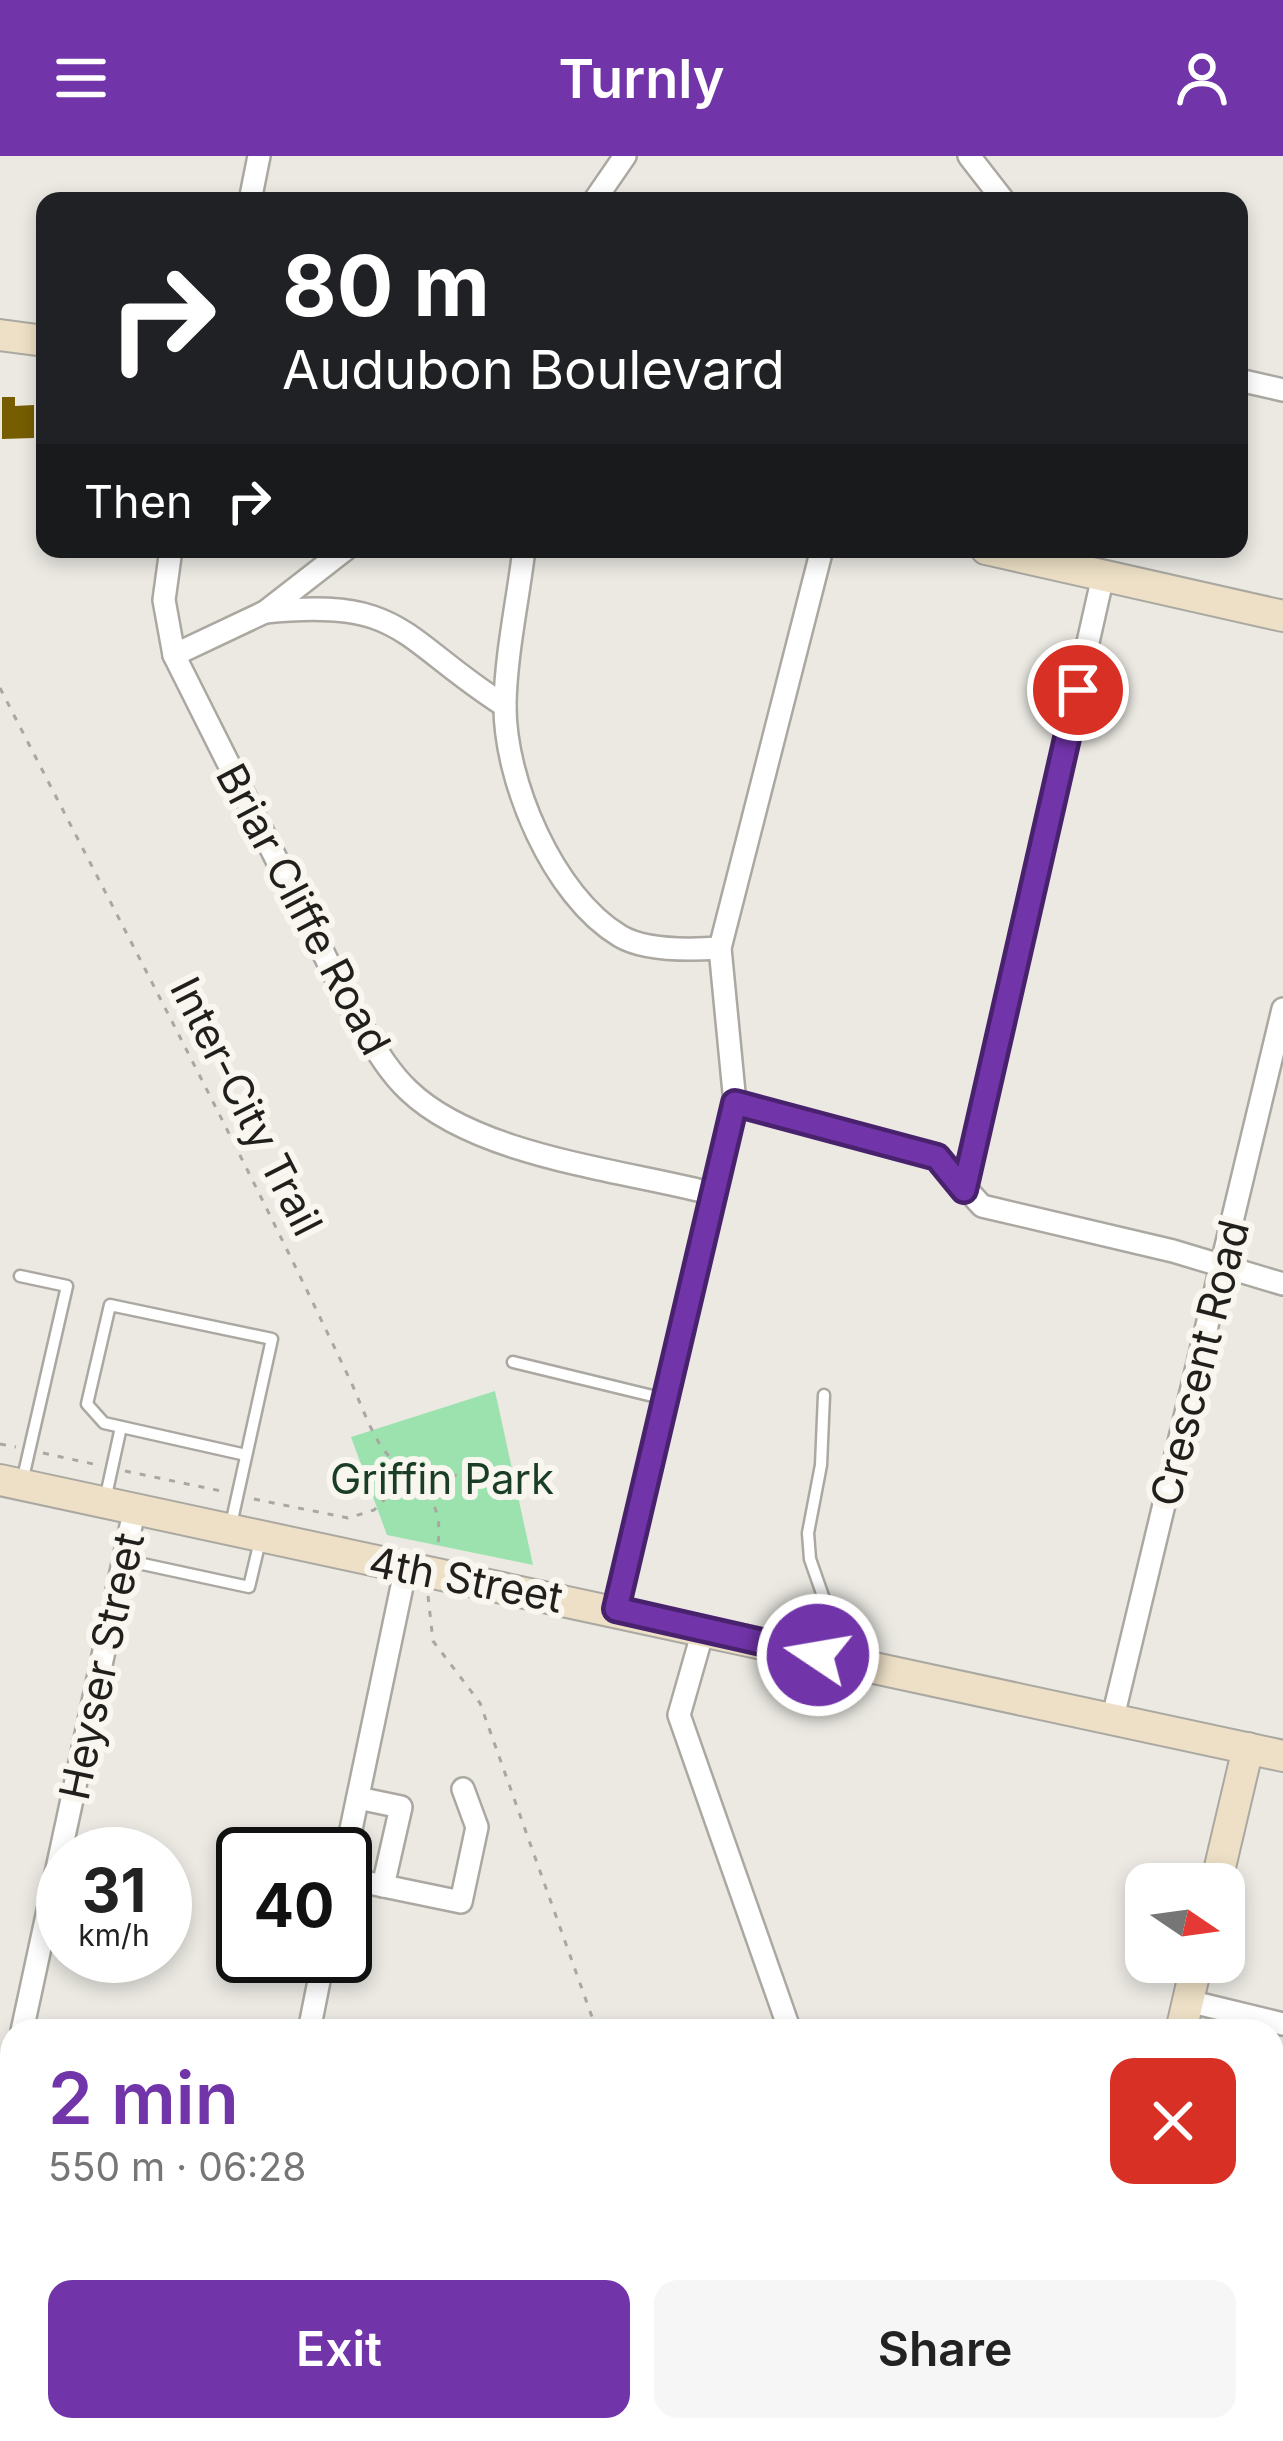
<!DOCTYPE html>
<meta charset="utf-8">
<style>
:root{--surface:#fff;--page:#f6f6f6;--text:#222;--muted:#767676;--accent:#7134a9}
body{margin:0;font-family:Inter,sans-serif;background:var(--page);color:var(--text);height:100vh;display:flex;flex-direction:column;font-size:45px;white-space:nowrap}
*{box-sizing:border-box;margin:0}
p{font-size:39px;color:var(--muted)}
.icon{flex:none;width:66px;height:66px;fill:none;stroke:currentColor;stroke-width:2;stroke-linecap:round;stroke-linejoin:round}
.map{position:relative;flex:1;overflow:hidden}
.drawer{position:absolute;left:0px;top:1863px;width:1284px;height:423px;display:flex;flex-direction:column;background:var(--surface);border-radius:36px 36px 0 0;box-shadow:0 6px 18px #0003}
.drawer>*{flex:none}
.guide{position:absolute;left:36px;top:36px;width:1212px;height:366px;border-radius:24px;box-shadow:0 6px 18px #0003;background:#202124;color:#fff;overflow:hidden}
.needle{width:78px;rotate:103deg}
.fabs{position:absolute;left:1125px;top:1707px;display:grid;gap:24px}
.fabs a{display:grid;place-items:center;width:120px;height:120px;border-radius:24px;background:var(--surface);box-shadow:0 6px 18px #0003;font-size:60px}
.speed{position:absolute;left:36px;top:1671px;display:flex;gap:24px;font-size:60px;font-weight:700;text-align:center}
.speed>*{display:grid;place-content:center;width:156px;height:156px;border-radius:50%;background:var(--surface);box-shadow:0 6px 18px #0003;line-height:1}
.speed small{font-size:30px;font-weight:400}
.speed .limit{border:6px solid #111;border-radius:18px;background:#fff;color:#111}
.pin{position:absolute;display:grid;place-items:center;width:102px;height:102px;color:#fff;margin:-51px;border:6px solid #fff;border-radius:50%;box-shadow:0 3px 12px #0007}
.me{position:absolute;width:132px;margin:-66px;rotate:282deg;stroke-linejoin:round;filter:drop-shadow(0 0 9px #0008)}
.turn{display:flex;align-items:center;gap:42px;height:252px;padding:0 48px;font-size:54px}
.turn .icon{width:156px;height:156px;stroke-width:2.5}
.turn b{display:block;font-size:84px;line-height:102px}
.then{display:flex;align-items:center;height:114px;padding:0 48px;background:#0003;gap:24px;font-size:45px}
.round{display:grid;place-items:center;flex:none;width:126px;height:126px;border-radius:24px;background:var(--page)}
.headline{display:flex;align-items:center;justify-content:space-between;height:204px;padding:0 48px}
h1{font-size:72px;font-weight:600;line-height:90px;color:var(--accent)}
.cta{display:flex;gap:24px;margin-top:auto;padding:24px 48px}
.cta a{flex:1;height:138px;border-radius:24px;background:var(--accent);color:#fff;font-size:48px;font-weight:600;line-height:138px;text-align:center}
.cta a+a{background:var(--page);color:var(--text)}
header{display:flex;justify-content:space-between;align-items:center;height:156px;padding:0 48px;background:var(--accent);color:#fff;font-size:54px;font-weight:600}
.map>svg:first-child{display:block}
.green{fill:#9ce2af}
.building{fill:#755d00}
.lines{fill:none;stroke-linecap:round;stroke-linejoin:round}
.lane-casing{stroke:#aaa8a1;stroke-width:15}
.street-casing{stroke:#aaa8a1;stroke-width:26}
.secondary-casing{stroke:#aaa8a1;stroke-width:34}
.path{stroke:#a9a7a1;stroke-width:3;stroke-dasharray:6 9;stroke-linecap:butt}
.lane{stroke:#fff;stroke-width:10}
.street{stroke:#fff;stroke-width:21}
.secondary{stroke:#ede0c6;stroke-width:30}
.route-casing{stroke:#49226e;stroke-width:30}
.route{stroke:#7134a9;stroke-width:21}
.labels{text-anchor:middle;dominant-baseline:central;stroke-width:12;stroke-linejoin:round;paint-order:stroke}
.street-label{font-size:42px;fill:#201f1c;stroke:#f8f6ef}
.park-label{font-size:42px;fill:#193e25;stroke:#f8f6ef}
</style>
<header><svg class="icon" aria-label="menu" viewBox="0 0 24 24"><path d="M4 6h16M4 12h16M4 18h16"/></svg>Turnly<svg class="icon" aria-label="person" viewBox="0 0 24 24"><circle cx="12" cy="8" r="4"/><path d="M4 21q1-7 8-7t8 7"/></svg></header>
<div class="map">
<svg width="1283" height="2285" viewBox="0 0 1283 2285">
<rect width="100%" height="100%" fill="#ebe9e2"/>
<polygon class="green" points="495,1235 533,1409 387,1379 351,1281"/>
<polygon class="building" points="2,241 15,241 15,250 34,249 34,282 2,283"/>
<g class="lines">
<g class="lane-casing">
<g id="lane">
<polyline points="20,1120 67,1130 22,1326"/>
<polyline points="513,1206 665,1243"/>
<polyline points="105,1344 121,1271"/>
<polyline points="230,1373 272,1183 110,1149 87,1248 104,1267 246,1299"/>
<polyline points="124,1404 249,1431 260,1385"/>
<polyline points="819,1495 824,1443 810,1403 808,1377 821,1309 824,1239"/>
<polyline points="1272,2208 1283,2158"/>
<polyline points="875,2274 878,2285"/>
<polyline points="1150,2274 1156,2285"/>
<polyline points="809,2276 859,2285"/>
</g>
</g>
<g class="street-casing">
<g id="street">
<polyline points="969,0 1004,45"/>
<polyline points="250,45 259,0"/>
<polyline points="594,45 625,0"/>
<polyline points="1239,224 1283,234"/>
<path d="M171 393 164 444 174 499 354 858C371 884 385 912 408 934 476 1000 622 1014 714 1038"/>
<path d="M524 393C518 444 506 497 505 548 504 624 553 740 620 780 645 795 691 794 720 792"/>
<path d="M265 456C404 441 400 483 505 550"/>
<polyline points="174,499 265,456 346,393"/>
<polyline points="735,947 937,1001 982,1050 1173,1095 1283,1128"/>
<polyline points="964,1034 1103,420"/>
<polyline points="616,1453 735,947 720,792 822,393"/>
<polyline points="703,1475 679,1559 790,1875"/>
<polyline points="1113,1561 1283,853"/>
<polyline points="358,1642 401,1651 383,1730"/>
<polyline points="345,1702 406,1411"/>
<polyline points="345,1722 461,1746 477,1671 463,1633"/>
<polyline points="1188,1845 1283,1868"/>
<polyline points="22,1875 134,1356"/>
<polyline points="309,1875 324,1800"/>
<polyline points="0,1979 12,1923"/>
<polyline points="1272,2135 1283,2137"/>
<polyline points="0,2165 12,2168"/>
<polyline points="454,2274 479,2285"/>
<polyline points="933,2274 936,2285"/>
</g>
</g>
<g class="secondary-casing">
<g id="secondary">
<polyline points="0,179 45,185"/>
<polyline points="986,393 1283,460"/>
<polyline points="0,1324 1283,1600"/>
<polyline points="1216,1728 1248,1592"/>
<polyline points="1181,1875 1197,1806"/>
<polyline points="1085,2285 1087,2274"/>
</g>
</g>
<g class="path">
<path d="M0 532C118 762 239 990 350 1224 360 1245 368 1270 381 1290 409 1330 448 1332 437 1395"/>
<polyline points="0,1288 16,1291"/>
<polyline points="43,1297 98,1309"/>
<polyline points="125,1315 221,1335"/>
<polyline points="254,1343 348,1362 374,1354 392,1336 432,1321 461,1319"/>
<polyline points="428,1440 433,1485 480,1547 597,1875"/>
<polyline points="742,2274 746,2285"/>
<polyline points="543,2285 578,2277 792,2280"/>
</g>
<use href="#lane" class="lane"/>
<use href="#street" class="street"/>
<use href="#secondary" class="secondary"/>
</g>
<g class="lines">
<g class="route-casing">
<polyline id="route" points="818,1499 616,1453 735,947 937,1001 964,1034 1078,534"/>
</g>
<use href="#route" class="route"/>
</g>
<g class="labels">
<g class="street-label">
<text transform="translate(304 753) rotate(62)">Briar Cliffe Road</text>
<text transform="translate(247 950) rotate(63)">Inter-City Trail</text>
<text transform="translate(1199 1207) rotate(-76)">Crescent Road</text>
<text transform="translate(466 1423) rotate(11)">4th Street</text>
<text transform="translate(101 1510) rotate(-78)">Heyser Street</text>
</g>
<g class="park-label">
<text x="442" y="1322">Griffin Park</text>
</g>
</g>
</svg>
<div class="fabs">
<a><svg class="needle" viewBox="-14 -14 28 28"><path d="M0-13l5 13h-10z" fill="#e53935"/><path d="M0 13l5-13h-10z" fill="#767676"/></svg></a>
</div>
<div class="speed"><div>31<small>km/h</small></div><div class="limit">40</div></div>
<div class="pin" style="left:1078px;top:534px;background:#d93025"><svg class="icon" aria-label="arrive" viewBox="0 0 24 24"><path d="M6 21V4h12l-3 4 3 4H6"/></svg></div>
<svg class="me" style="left:818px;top:1499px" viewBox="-20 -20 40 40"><circle r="17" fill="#7134a9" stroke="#fff" stroke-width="3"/><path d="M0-11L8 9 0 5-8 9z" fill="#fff"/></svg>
<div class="guide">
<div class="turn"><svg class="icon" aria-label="right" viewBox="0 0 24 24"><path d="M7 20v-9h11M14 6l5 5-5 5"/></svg><div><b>80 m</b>Audubon Boulevard</div></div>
<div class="then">Then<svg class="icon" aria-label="right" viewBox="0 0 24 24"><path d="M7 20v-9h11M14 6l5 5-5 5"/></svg></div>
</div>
<section class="drawer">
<div class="headline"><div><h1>2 min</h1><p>550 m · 06:28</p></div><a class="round" style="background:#d93025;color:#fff"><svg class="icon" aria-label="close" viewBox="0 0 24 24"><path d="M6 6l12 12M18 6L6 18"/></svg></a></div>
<div class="cta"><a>Exit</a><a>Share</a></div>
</section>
</div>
